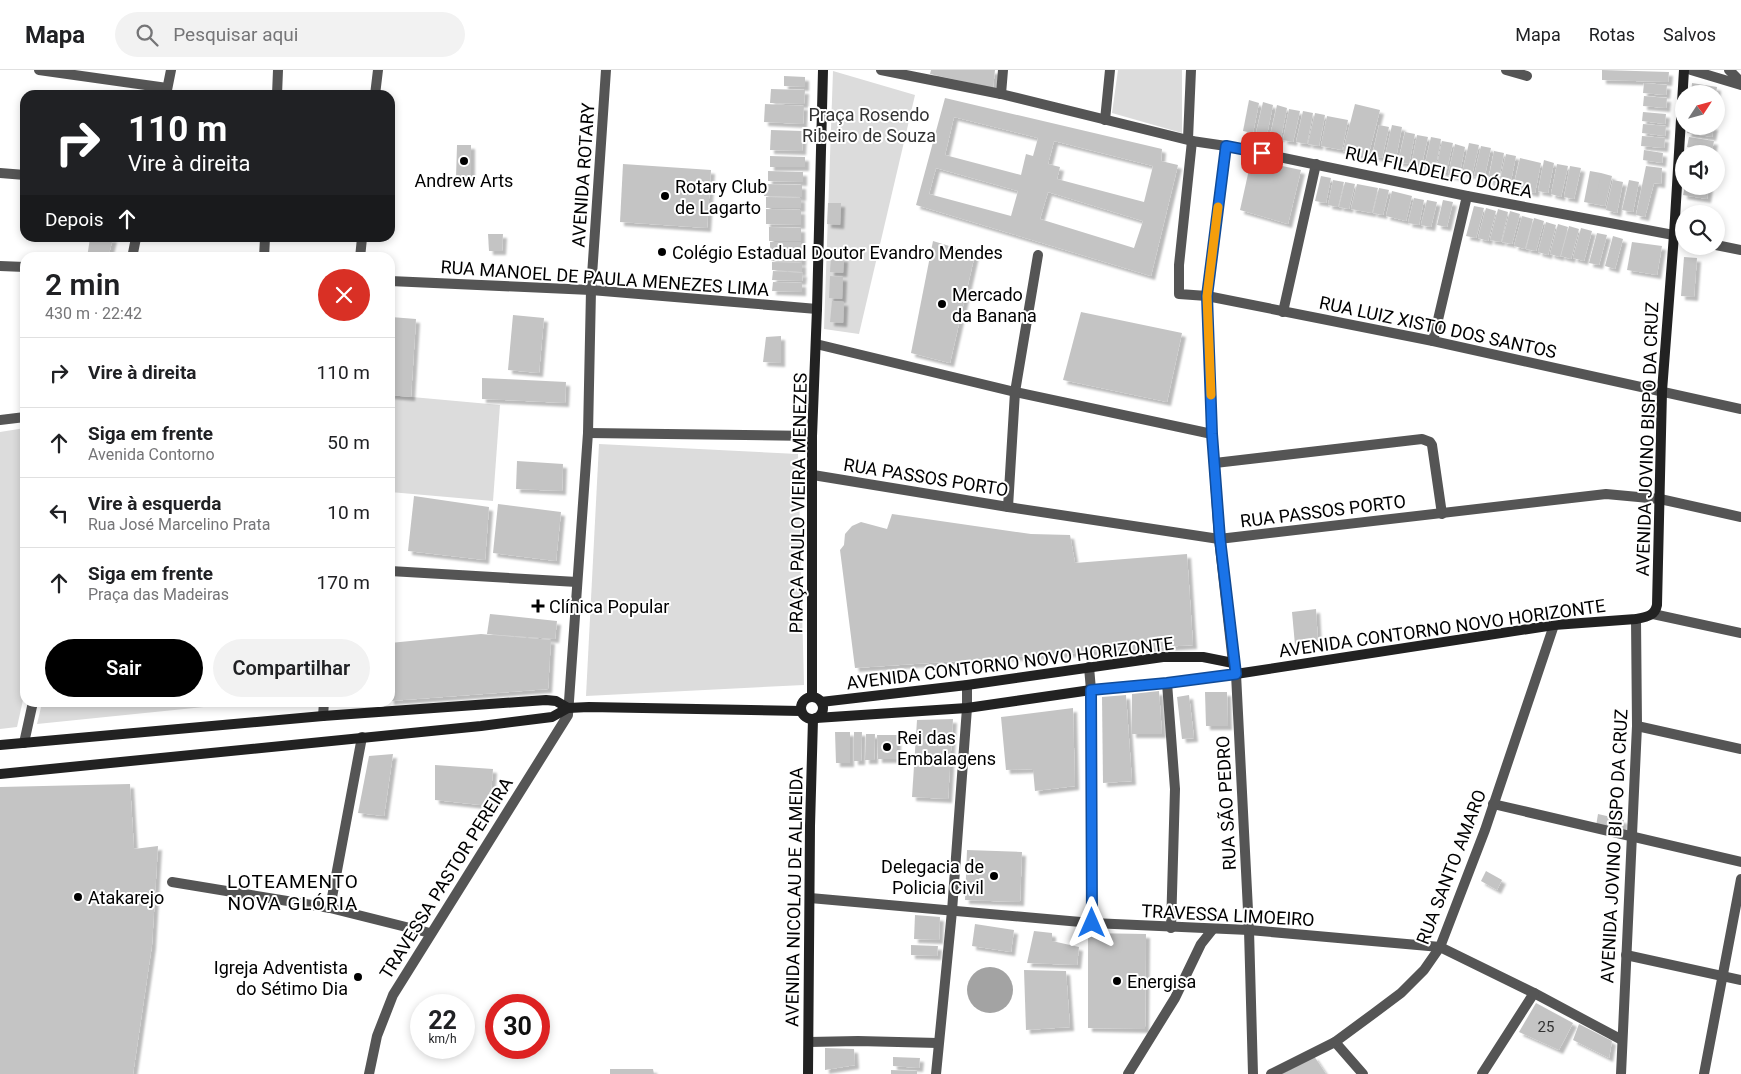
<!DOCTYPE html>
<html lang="pt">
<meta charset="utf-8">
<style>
:root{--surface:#fff;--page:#f2f2f2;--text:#202124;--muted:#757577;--line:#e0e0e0;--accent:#000}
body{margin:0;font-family:Roboto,sans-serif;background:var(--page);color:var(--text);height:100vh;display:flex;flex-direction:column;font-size:19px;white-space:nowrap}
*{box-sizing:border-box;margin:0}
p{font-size:16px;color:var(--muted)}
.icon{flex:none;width:28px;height:28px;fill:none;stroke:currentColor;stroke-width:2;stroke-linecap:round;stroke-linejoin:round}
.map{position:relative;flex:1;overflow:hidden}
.sheet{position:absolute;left:20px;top:182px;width:375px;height:455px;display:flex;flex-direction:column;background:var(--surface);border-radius:15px;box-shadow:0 2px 8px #0003}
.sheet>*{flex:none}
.banner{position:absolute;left:20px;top:20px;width:375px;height:152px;border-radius:15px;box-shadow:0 2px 8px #0003;background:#202124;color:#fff;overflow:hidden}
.needle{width:32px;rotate:54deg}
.fabs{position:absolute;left:1675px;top:15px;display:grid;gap:10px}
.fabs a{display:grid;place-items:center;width:50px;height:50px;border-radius:50%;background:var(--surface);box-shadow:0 2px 8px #0003;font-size:25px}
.speed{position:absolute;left:410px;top:924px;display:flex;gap:10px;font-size:25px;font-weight:700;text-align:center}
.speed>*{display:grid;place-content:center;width:65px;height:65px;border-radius:50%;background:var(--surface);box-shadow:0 2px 8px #0003;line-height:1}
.speed small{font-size:12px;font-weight:400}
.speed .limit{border:8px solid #d22;background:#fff;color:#111}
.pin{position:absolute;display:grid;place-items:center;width:42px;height:42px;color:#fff;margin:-21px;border-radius:10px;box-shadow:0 2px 8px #0006}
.me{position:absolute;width:55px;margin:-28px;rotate:0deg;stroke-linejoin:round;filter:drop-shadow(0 0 4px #0008)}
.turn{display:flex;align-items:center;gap:18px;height:105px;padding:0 25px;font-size:22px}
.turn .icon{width:65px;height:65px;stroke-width:2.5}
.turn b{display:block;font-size:35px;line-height:42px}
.then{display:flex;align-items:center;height:48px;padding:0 25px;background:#0003;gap:10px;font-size:19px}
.round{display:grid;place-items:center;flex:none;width:52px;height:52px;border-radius:26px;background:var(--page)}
.summary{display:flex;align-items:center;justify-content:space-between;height:85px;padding:0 25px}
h1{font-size:30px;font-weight:600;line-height:38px}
.action{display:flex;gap:10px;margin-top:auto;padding:10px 25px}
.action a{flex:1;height:58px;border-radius:30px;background:var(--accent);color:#fff;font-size:20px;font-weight:600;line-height:58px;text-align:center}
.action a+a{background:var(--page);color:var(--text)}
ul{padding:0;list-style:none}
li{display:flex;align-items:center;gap:15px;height:70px;padding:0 25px;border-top:1px solid var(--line)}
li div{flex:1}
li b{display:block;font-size:19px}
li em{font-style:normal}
header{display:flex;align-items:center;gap:30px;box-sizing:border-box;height:70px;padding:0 25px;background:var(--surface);border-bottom:1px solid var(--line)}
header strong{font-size:24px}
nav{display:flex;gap:28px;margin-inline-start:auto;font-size:18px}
.search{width:350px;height:45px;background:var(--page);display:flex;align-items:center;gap:12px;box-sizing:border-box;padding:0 18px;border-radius:28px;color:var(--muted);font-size:19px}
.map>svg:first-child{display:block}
.green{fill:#dcdcdc}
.water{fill:#a3a3a3}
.building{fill:#c4c4c4;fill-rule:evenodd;filter:url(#shadow)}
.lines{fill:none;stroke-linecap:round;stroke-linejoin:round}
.minor{stroke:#555;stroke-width:10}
.tertiary{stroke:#555;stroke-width:10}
.secondary{stroke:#222;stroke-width:10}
.route-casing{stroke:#114b97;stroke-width:12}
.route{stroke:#1a73e8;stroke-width:9}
.slow{stroke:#f59e0b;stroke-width:9}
.poi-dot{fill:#000;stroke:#fff;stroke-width:2}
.labels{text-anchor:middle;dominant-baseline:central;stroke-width:4;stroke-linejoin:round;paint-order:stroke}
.number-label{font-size:15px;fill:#313131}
.park-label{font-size:18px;fill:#333;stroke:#fff}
.street-label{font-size:18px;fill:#000;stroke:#fff}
.poi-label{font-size:18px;fill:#000;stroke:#fff;text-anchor:start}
.neighbourhood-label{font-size:19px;letter-spacing:1px;fill:#000;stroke:#fff}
</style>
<header>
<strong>Mapa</strong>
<div class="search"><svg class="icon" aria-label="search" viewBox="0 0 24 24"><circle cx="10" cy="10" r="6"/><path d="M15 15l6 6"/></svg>Pesquisar aqui</div>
<nav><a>Mapa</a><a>Rotas</a><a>Salvos</a></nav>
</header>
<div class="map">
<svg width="1741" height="1004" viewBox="0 0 1741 1004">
<defs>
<filter id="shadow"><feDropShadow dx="4" dy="4" stdDeviation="1" flood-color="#0004"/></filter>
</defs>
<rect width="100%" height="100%" fill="#fff"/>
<g class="green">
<polygon points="1118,0 1182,0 1182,63 1112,43"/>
<polygon points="833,1 915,25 859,264 824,259"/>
<polygon points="390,325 500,335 493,431 390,422"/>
<polygon points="25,358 25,621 17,657 0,659 0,362"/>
<polygon points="599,374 798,384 804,615 586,626"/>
<polygon points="42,633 42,632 243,633 37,654"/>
</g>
<circle class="water" cx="990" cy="920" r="23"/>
<g class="building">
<polygon points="931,0 995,0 993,18 930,4"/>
<polygon points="1602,0 1669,2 1668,12 1602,10"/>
<polygon points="784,6 805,7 805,17 784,16"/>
<polygon points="1644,13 1667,15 1666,25 1643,23"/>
<polygon points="1692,13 1717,17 1716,24 1691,24"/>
<polygon points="771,19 805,20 804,34 770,33"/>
<polygon points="119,21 134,24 134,25 118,25"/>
<polygon points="1644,26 1667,28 1666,38 1643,36"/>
<path d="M945 28 1162 79 1161 91 1178 95 1151 206 916 135ZM954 47 1038 68 1033 86 1026 84 1021 105 945 85ZM1054 71 1153 96 1144 132 1057 109 1060 97 1048 94ZM936 98 1018 121 1011 146 929 124ZM1048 122 1143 151 1134 178 1040 149Z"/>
<polygon points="1249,30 1259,33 1253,63 1243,61"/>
<polygon points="1263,32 1273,35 1267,65 1256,63"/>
<polygon points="765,34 804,36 803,54 764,52"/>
<polygon points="1355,34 1380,40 1368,87 1343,81"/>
<polygon points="1277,35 1287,38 1281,68 1270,66"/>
<polygon points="1289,39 1300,41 1293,72 1283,70"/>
<polygon points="1303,41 1313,43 1307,74 1296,72"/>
<polygon points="1643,42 1666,44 1665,54 1642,51"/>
<polygon points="1315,43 1325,45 1319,76 1308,74"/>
<polygon points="1327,46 1348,50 1342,80 1321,76"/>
<polygon points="1643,54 1666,56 1665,66 1642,63"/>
<polygon points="1379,55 1389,57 1382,88 1372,86"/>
<polygon points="1392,55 1402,57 1396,88 1385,86"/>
<polygon points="1689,56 1714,56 1712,67 1687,63"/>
<polygon points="771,60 803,61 802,81 770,80"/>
<polygon points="1405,62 1415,64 1409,94 1398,92"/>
<polygon points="1417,65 1428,67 1421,98 1411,96"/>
<polygon points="1642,66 1665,68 1664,78 1641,76"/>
<polygon points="1431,67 1441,69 1435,100 1424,98"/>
<polygon points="1689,67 1714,71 1712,81 1687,77"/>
<polygon points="1442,71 1453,73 1446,103 1436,101"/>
<polygon points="1469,73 1479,75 1472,105 1462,103"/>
<polygon points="1455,74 1465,77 1459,107 1448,105"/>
<polygon points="457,75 471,75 471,108 456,107"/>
<polygon points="1481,76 1491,78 1484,109 1474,106"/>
<polygon points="1644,80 1663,83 1662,93 1643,90"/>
<polygon points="1689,80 1705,83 1705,84 1689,84"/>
<polygon points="1494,81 1504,83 1498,114 1488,111"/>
<polygon points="1506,84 1516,86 1510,116 1499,114"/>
<polygon points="770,86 805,87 805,97 770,97"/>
<polygon points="1520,88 1541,93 1535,123 1513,118"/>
<polygon points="1249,89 1301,100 1288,154 1240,140 1248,104"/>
<polygon points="1544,90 1554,93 1548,123 1538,121"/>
<polygon points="623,94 711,100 707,158 620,152"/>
<polygon points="1557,94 1568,96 1561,127 1551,124"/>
<polygon points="1570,96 1581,98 1574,129 1564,127"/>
<polygon points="1646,96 1662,98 1661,114 1654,113 1645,147 1636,145"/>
<polygon points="768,101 803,102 803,112 768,111"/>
<polygon points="1590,101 1601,103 1597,124 1601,103 1612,106 1605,136 1584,132"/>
<polygon points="1321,106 1331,108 1326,133 1315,131"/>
<polygon points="1333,110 1344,112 1338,137 1328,135"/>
<polygon points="1613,110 1623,112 1617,143 1606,140"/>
<polygon points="1629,110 1639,112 1633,142 1622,140"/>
<polygon points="1345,112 1355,114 1349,139 1339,137"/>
<polygon points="764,114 802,115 802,127 764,126"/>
<polygon points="1357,114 1378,118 1372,143 1351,139"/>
<polygon points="1685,116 1709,116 1707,129 1683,125"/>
<polygon points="1379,118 1389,120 1383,145 1373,143"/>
<polygon points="1392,121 1412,126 1406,151 1386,146"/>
<polygon points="766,127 801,128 801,138 766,138"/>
<polygon points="1414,128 1424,130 1419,155 1408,153"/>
<polygon points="1427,130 1437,132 1431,157 1421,155"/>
<polygon points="1443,130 1453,132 1447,157 1437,155"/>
<polygon points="828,133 841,133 840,155 827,154"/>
<polygon points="1474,136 1484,138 1476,168 1466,166"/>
<polygon points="1486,138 1496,141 1488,171 1478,168"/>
<polygon points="766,139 801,140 801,155 766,154"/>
<polygon points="1498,139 1508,142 1501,172 1490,170"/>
<polygon points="1510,141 1520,144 1512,174 1502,172"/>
<polygon points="1522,146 1533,149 1525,179 1514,176"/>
<polygon points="1534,148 1544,151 1536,181 1526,179"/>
<polygon points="1546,152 1556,155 1548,185 1538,182"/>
<polygon points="1558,154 1568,157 1560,187 1550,184"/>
<polygon points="1569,156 1579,159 1571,189 1561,186"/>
<polygon points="769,157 801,158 801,171 769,171"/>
<polygon points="1581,158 1592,161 1584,191 1573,188"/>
<polygon points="1597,163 1607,165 1599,195 1589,193"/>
<polygon points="488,164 503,164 502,181 489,181"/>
<polygon points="1613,166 1623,169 1615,199 1605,196"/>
<polygon points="90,168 113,168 108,188 87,188"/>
<polygon points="933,171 975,184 950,293 911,283"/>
<polygon points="770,172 801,172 801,181 770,180"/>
<polygon points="1632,172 1662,176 1657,205 1627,200"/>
<polygon points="771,182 802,183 802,192 771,191"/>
<polygon points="831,187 844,188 843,203 830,202"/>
<polygon points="1684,187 1697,188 1694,227 1681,226"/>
<polygon points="772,192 802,193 802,202 772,200"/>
<polygon points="773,201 803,203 802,211 772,210"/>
<polygon points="830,206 843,207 842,229 829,228"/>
<polygon points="773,212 802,213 802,222 772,221"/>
<polygon points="832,231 844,232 843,253 830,252"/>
<polygon points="1081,242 1182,263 1167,332 1063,310"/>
<polygon points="513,245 544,248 539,303 508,300"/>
<polygon points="391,247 416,249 411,327 390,325"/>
<polygon points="781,266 781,293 763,292 766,267"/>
<polygon points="482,308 566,312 565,333 482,329"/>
<polygon points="517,391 563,394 562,421 516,419"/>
<polygon points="414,426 489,437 485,490 408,481"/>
<polygon points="498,434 561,442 556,491 493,483"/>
<polygon points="892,444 1031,464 1070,465 1075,493 1187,484 1193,575 855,598 840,480 844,475 845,464 852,456 861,452 887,459"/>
<polygon points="1316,539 1318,573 1295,575 1292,542"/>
<polygon points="490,544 557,551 555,569 487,564"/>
<polygon points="481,564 551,570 548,619 390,631 390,573"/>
<polygon points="1159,621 1162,664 1132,664 1132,624"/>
<polygon points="1205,622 1227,622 1228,656 1206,656"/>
<polygon points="1126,625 1132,711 1103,713 1102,627"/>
<polygon points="1189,625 1194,668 1182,669 1177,627"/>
<polygon points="1073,638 1075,716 1035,721 1033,699 1006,700 1001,647"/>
<polygon points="953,649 948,729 912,727 917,650"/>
<polygon points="835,662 850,662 850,693 836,693"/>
<polygon points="854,662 862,662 861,691 854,691"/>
<polygon points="866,664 875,664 874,690 865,690"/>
<polygon points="877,665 897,665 897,689 878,689"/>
<polygon points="393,684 384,746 358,743 369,686"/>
<polygon points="435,695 493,699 490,736 435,730"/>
<polygon points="130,714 134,779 158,776 152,875 133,1004 0,1004 0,717"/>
<polygon points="1598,744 1624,750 1622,761 1596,756"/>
<polygon points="967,780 1022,782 1020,832 965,830"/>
<polygon points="1486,801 1502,810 1497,820 1481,811"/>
<polygon points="915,845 940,847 939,870 914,869"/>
<polygon points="975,854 1014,860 1011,882 972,876"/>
<polygon points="1034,861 1052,863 1052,871 1079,877 1077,895 1027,893"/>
<polygon points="1088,863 1146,864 1145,959 1088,958"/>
<polygon points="911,875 938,876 937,886 911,885"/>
<polygon points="1024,900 1066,901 1070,957 1026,960"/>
<polygon points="1536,933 1573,953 1559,980 1519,962"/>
<polygon points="1579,954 1612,971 1609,988 1573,970"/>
<polygon points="825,978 854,979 855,995 825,1000"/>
<polygon points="1314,986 1326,1004 1282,1004"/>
<polygon points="893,987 920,988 919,998 893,996"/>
<polygon points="610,999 653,999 654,1004 610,1004"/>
<polygon points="891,1000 917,1001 917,1004 891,1004"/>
</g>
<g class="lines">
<g class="minor">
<polyline points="39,0 167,18"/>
<polyline points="1506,0 1527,6"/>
<polyline points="1001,24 1003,0"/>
<polyline points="166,25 171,0"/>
<polyline points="277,25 278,0"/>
<polyline points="375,25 378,0"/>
<polyline points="1105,50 1110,0"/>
<polyline points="1188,69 1191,0"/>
<polyline points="1192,71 1179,195 1179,224 1207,226 1433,271 1741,339"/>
<polyline points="1226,76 1207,226 1212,364 1219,469 1233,593"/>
<polyline points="0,103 25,105"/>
<polyline points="132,188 136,168"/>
<polyline points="264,188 265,168"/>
<polyline points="360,188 362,168"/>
<polyline points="1283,242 1316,94"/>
<polyline points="1433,271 1467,126"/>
<polyline points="816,274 1015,322 1212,364"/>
<polyline points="0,350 25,347"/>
<polyline points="588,363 812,366"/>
<polyline points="1215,393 1422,369 1430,372 1432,375 1442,444"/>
<polyline points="813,405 1008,437 1219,469 1606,424 1660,429 1741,447"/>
<polyline points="1008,437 1015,322 1038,185"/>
<polyline points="390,501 577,512"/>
<polyline points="1653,544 1741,563"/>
<polyline points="1089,597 1091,620 1092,853"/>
<polyline points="1236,604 1249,860 1253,1004"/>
<polyline points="1167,613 1175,719 1171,858"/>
<polyline points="323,646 324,632"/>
<polyline points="1637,656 1741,679"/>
<polyline points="24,673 33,632"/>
<polyline points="1493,734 1741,792"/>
<polyline points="172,812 330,838 430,863"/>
<polyline points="810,828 1092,853 1249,860 1440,877 1534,923 1622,970"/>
<polyline points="330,838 362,667"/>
<polyline points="1626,885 1741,910"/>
<polyline points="809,972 858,971 938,973"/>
<polyline points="1335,972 1363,1004"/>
<polyline points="369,1004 377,966 393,925 568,645 588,363 591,220 606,0"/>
<polyline points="936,1004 952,841 967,638 967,615"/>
<polyline points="1128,1004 1175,928 1201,874 1213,859"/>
<polyline points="1271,1004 1335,972 1373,944 1401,923 1424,900 1440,877 1485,760 1554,555"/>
<polyline points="1482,1004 1534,923"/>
<polyline points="1621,1004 1637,656 1636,549"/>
<polyline points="1704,1004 1741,809"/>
</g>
<g class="tertiary">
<polyline points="881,0 1001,24 1192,71 1226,76 1467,126 1684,167"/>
<polyline points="1691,0 1741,15"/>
<polyline points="1729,0 1741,12"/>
<polyline points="1716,175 1741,180"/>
<polyline points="0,196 25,197"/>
<polyline points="390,211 591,220 817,239"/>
</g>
<g class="secondary">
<circle cx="812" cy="638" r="11"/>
<polyline points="812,627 812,366 817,239 823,0"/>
<polyline points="821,632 967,615 1163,587 1203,587 1233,593 1236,604"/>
<path d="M816 648 967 638 1091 620 1167 613 1236 604 1554 555 1636 549C1646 547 1655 546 1657 535L1662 321 1674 165 1684 0"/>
<polyline points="0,675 323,646 546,630 556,631 568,638"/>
<polyline points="0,704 481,656 552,647 568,638 589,637 801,641"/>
<polyline points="808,1004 810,756 813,649"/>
</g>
</g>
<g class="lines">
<g class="route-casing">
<polyline id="route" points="1092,853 1091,620 1167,613 1236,604 1220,469 1212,364 1207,226 1226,76 1262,83"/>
</g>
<use href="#route" class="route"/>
<polyline class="slow" points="1211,325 1207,226 1218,137"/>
</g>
<g class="poi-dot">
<circle cx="464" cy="91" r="5"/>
<circle cx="665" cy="126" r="5"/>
<circle cx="662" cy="182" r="5"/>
<circle cx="942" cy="234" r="5"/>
<path d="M535.5 528.5h5v5h5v5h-5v5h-5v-5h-5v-5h5z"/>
<circle cx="887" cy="677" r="5"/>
<circle cx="994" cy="806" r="5"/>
<circle cx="78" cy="827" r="5"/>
<circle cx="358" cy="907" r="5"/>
<circle cx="1117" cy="911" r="5"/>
</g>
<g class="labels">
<g class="number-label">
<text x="1546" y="957">25</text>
</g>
<g class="park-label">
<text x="869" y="44">Praça Rosendo<tspan x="869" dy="21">Ribeiro de Souza</tspan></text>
</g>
<g class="street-label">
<text transform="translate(1439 102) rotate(12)">RUA FILADELFO DÓREA</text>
<text transform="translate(583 105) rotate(-86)">AVENIDA ROTARY</text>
<text transform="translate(605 208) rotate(4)">RUA MANOEL DE PAULA MENEZES LIMA</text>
<text transform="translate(1438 257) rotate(12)">RUA LUIZ XISTO DOS SANTOS</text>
<text transform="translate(1647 369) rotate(-88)">AVENIDA JOVINO BISPO DA CRUZ</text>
<text transform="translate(926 407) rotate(9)">RUA PASSOS PORTO</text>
<text transform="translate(798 433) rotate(-89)">PRAÇA PAULO VIEIRA MENEZES</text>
<text transform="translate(1323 441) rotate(-7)">RUA PASSOS PORTO</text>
<text transform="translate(1442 558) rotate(-8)">AVENIDA CONTORNO NOVO HORIZONTE</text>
<text transform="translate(1010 593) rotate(-7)">AVENIDA CONTORNO NOVO HORIZONTE</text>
<text transform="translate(1226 733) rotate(-93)">RUA SÃO PEDRO</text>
<text transform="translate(1614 776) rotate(-87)">AVENIDA JOVINO BISPO DA CRUZ</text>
<text transform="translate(1451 797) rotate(-69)">RUA SANTO AMARO</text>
<text transform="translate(446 808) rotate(-58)">TRAVESSA PASTOR PEREIRA</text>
<text transform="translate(794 827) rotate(-89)">AVENIDA NICOLAU DE ALMEIDA</text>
<text transform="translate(1228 845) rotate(3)">TRAVESSA LIMOEIRO</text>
</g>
<g class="poi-label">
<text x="464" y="110" text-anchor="middle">Andrew Arts</text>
<text x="675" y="116">Rotary Club<tspan x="675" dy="21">de Lagarto</tspan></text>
<text x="672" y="182">Colégio Estadual Doutor Evandro Mendes</text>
<text x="952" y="224">Mercado<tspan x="952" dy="21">da Banana</tspan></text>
<text x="549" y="536">Clínica Popular</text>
<text x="897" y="667">Rei das<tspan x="897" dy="21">Embalagens</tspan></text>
<text x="984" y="796" text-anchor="end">Delegacia de<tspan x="984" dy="21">Policia Civil</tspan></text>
<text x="88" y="827">Atakarejo</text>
<text x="348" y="897" text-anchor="end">Igreja Adventista<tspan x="348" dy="21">do Sétimo Dia</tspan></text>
<text x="1127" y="911">Energisa</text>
</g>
<g class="neighbourhood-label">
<text x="293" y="811">LOTEAMENTO<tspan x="293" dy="22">NOVA GLÓRIA</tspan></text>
</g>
</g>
</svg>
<div class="fabs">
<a><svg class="needle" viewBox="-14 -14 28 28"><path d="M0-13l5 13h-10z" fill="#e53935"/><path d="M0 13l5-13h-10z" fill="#757577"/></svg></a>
<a><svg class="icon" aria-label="sound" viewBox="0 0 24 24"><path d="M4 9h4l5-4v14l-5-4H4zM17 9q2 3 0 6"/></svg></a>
<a><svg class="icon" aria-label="search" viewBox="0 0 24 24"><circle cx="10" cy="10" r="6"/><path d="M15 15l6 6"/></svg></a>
</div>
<div class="speed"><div>22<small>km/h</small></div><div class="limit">30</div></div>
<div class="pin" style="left:1262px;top:83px;background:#d93025"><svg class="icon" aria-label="arrive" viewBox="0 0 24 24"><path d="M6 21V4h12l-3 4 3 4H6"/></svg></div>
<svg class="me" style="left:1092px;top:853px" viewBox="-20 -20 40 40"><path d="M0-17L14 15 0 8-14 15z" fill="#1a73e8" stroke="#fff" stroke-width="4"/></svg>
<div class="banner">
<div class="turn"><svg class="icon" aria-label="right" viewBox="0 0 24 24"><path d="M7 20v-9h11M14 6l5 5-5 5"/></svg><div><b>110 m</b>Vire à direita</div></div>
<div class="then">Depois<svg class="icon" aria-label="ahead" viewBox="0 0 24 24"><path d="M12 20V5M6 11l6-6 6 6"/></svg></div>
</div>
<section class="sheet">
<div class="summary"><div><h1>2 min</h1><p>430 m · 22:42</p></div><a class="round" style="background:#d93025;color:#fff"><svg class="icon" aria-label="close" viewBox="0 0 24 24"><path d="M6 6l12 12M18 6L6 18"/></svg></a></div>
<ul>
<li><svg class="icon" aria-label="right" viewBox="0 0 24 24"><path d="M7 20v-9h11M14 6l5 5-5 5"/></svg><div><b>Vire à direita</b></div><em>110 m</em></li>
<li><svg class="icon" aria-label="ahead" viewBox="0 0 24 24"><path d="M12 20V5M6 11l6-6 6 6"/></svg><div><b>Siga em frente</b><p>Avenida Contorno</p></div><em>50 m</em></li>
<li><svg class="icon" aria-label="left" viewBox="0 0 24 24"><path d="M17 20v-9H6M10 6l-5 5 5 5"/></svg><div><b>Vire à esquerda</b><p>Rua José Marcelino Prata</p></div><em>10 m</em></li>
<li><svg class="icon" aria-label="ahead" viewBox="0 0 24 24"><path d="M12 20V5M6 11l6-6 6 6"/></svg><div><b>Siga em frente</b><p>Praça das Madeiras</p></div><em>170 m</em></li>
</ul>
<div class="action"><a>Sair</a><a>Compartilhar</a></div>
</section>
</div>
